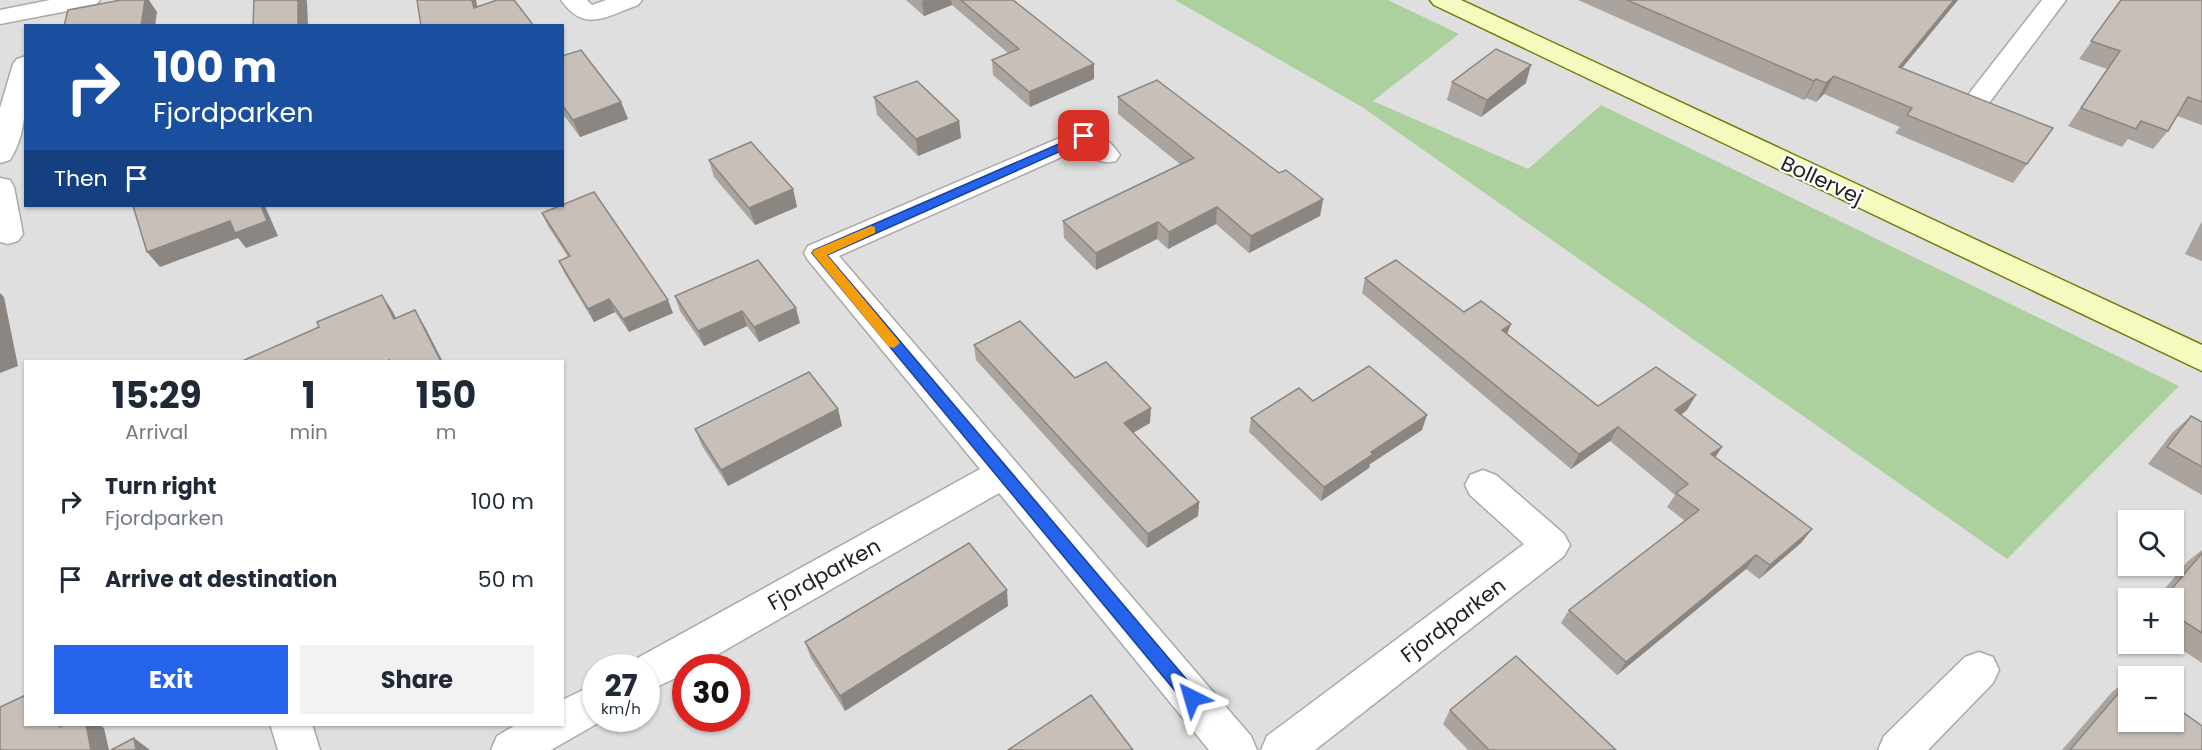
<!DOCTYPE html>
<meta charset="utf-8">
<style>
:root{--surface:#fff;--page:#f2f2f3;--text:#1f2937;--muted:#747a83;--accent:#2563eb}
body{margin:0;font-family:Poppins,sans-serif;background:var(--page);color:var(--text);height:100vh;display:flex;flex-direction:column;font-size:22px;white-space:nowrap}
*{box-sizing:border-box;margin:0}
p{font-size:20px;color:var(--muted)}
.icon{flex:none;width:33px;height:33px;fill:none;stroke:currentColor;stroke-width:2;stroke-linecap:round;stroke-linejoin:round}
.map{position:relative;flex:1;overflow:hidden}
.side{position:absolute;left:24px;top:360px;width:540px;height:366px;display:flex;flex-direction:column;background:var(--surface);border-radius:0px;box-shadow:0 2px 4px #0004}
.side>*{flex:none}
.hud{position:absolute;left:24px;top:24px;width:540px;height:183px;border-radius:0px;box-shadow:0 2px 4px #0004;background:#1a4fa0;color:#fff;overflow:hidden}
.fabs{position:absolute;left:2118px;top:510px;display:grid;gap:12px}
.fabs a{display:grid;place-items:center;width:66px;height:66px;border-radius:0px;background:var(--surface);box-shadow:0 2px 4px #0004;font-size:30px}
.speed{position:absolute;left:582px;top:654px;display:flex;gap:12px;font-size:30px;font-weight:700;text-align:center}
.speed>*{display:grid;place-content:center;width:78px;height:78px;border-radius:50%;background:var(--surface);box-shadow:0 2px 4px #0004;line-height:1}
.speed small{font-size:15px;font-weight:400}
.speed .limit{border:9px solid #d22;background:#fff;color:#111}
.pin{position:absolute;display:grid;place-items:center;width:51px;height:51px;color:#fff;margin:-26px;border-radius:12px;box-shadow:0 3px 9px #0006}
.me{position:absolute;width:66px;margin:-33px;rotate:320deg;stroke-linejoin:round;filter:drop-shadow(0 0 4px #0008)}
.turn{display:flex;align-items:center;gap:21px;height:126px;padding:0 30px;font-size:27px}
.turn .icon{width:78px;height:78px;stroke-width:2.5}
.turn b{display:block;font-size:42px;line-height:51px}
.then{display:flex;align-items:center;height:57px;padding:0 30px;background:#0003;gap:12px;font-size:22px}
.eta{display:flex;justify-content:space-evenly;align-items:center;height:102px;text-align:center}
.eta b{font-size:36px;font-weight:700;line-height:42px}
.action{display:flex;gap:12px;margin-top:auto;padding:12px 30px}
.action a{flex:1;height:69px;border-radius:0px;background:var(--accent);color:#fff;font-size:24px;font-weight:700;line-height:69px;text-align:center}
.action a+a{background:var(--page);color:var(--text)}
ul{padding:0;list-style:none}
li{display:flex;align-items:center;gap:18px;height:78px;padding:0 30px}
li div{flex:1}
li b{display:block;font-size:22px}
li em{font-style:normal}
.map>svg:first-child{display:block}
.residential{fill:#e0dfdf;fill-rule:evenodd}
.forest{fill:#add19e}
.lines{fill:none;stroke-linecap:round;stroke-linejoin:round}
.street-casing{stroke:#a9a9a9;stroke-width:3}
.secondary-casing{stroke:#707d05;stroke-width:3}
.street{fill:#fff;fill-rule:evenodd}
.secondary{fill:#f7fabf;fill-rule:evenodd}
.wall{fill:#aba49e}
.shaded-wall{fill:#8b8681}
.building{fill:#c7bfb8;stroke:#8b8681;stroke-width:1.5}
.route{fill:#2563eb;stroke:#184099;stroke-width:1.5}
.slow{fill:#f59e0b}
.labels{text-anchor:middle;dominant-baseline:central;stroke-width:4.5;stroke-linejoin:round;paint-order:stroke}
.street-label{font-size:21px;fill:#222;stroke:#fff}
</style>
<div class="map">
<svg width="2202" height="750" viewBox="0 0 2202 750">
<rect width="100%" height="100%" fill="#f2efe9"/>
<path class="residential" d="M0 0H2202V750H0ZM26 26H562V206H26ZM26 362H562V724H26ZM2128 520H2174V566H2128ZM2128 598H2174V644H2128ZM596 668H646V718H596ZM686 668H736V718H686ZM2128 676H2174V722H2128Z"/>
<polygon class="forest" points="1175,0 1388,0 1459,34 1373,101 1528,169 1601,105 2179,386 2007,559 1362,107"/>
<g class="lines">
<g class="street-casing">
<g id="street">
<polygon points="50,0 100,0 96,5 88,7 0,24 0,10"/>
<path d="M561 0H587L592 5 606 0H642L638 5C606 16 585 34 561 0Z"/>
<polygon points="2042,0 2066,0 1989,103 1980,105 1971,103 1967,97 1971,91"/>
<path d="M26 56C26 90 29 131 10 160L0 163V108L13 64 17 59Z"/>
<path d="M1085 127C1099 131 1112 143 1120 155L1116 161C1100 165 1093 158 1082 148L839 256 1251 736 1257 750H1209L999 493 694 668H686V673L646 692V668H629L632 661 980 469 808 260 804 253 808 246Z"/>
<polygon points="0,178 10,180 14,187 23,234 18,241 8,244 0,242"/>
<polygon points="1483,470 1496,475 1564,534 1570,545 1564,556 1315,750 1261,750 1267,736 1524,544 1470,495 1465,485 1470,475"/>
<polygon points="1979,652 1993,657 1999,670 1993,683 1928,750 1878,750 1884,736 1965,657"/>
<polygon points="596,684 596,718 607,718 551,750 491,750 497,736 517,724 562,724 562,700"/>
<polygon points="270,724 312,724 320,750 278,750"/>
</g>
</g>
<g class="secondary-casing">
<polygon id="secondary" points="1430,0 1461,0 2202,345 2202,371 1434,5"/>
</g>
<use href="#street" class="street"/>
<use href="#secondary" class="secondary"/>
</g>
<g class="wall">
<polygon points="906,0 1013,0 1094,64 1094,79 1030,107 993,75 992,60 1008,53 952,5 924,16"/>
<polygon points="1578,0 1958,0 1902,68 2027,164 2013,183 1895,133 1900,127 1824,94 1816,102 1806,98 1804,100"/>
<polygon points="2121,0 2202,57 2202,125 2177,116 2168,131 2153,149 2128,139 2122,147 2068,126 2107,69 2079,59"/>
<polygon points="562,56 621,102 628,119 580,137 562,113"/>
<polygon points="1452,82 1526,83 1481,117 1447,100"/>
<polygon points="874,97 959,121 961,138 918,156 877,115"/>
<polygon points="1118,97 1279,173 1323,199 1320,216 1249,253 1216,224 1168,249 1157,239 1096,270 1064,238 1063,221 1181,165 1118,114"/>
<polygon points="709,160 793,189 797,207 755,225 714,177"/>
<polygon points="542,213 673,313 629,332 615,312 594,322 565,274 559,261 568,257 548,226"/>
<polygon points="2202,221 2202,261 2185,254"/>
<polygon points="1365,278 1464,312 1511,324 1507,334 1598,406 1687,410 1681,415 1722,447 1715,457 1812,529 1801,543 1759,579 1746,569 1617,675 1561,623 1569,610 1685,521 1667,507 1675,495 1610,441 1571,469 1362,293"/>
<polygon points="675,296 800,323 759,342 747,326 704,346 680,311"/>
<polygon points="974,345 1075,378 1150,423 1133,433 1199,502 1198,516 1147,548 976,360"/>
<polygon points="1313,401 1422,430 1370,464 1369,468 1321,501 1249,432 1251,418"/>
<polygon points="838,409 842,426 728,486 702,446 695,429"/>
<polygon points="2191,416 2202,422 2202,495 2148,464 2172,433"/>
<polygon points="2202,550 2202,663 2173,644 2174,598 2157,598 2188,561"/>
<polygon points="1008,606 845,711 811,658 805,642"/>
<polygon points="2128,680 2128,722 2202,750 2062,750 2112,692"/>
<polygon points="1450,710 1616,750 1468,750 1443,724"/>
</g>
<g class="shaded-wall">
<polygon points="145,0 149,0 157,12 155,26 141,26"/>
<polygon points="298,0 306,0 307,1 308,26 295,26"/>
<polygon points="472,0 476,0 481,25 474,8"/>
<polygon points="925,0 951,0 952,5 924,16 922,1"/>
<polygon points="1954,0 1958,0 1888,85 1899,67"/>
<polygon points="1094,64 1094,79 1030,107 1029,92"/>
<polygon points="1531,65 1526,83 1481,117 1487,100"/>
<polygon points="1834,76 1824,94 1816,102 1826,83"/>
<polygon points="1816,79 1806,98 1804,100 1814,81"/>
<polygon points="621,102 628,119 580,137 573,120"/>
<polygon points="959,121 961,138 918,156 916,139"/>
<polygon points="793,189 797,207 755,225 749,208"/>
<polygon points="1323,199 1320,216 1249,253 1251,236"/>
<polygon points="261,206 265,206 278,236 246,248 238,238 160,267 147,252"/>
<polygon points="1217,207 1216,224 1168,249 1169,232"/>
<polygon points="1158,222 1157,239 1096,270 1096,253"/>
<polygon points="0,293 4,297 18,366 0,373"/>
<polygon points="382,295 393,312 405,336 394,319"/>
<polygon points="609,299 615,312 594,322 588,309"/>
<polygon points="668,300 673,313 629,332 623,319"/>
<polygon points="796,308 800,323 759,342 754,327"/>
<polygon points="415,310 425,327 443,362 441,362"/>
<polygon points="742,311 747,326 704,346 698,331"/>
<polygon points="1511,324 1505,339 1502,330"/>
<polygon points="1696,395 1687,410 1667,425 1675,410"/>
<polygon points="1151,408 1150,423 1124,438 1124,423"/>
<polygon points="838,409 842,426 728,486 721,470"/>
<polygon points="1427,415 1422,430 1370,464 1369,468 1321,501 1324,487 1371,452"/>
<polygon points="1618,427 1610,441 1571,469 1579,454"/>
<polygon points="1722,447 1712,462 1711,454"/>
<polygon points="1199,502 1198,516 1147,548 1148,534"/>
<polygon points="1812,529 1801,543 1759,579 1770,565"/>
<polygon points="1756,555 1746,569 1617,675 1626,662"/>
<polygon points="1007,590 1008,606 845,711 840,696"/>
<polygon points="86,724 98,724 104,728 109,750 91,750"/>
<polygon points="134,738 150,750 136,750"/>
</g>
<g class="building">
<polygon points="121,0 145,0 141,26 64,26 68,10"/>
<polygon points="254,0 298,0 298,25 253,26"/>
<polygon points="417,0 472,0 474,8 497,0 514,0 534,26 421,26"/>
<polygon points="961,0 1013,0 1094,64 1029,92 992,60 1019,49"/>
<polygon points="1627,0 1954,0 1899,67 2053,128 2027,164 1907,115 1912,108 1834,76 1826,83 1816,79 1814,81"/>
<polygon points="2121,0 2202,0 2202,102 2188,97 2168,131 2141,121 2136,129 2081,108 2120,51 2091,41"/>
<polygon points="1496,49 1531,65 1487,100 1452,82"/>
<polygon points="581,50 621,102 573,120 562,105 562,56"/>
<polygon points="1157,80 1279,173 1286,170 1323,199 1251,236 1217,207 1169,232 1158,222 1096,253 1063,221 1194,158 1118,97"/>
<polygon points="917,81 959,121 916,139 874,97"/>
<polygon points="751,142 793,189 749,208 709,160"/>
<polygon points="594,192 668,300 623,319 609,299 588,309 559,261 570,256 542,213"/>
<polygon points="133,206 261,206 267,221 235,233 230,221 147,252"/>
<polygon points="758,260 796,308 754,327 742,311 698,331 675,296"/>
<polygon points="1396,260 1464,312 1481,301 1511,324 1502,330 1598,406 1656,367 1696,395 1675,410 1722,447 1711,454 1812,529 1770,565 1756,555 1626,662 1569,610 1699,510 1676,493 1688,484 1618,427 1579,454 1365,278"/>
<polygon points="382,295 394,319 415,310 441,362 389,362 389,360 386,362 240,362 319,327 317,322"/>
<polygon points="1020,321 1075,378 1106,362 1151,408 1124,423 1199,502 1148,534 974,345"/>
<polygon points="1369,366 1427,415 1371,452 1373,454 1324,487 1251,418 1299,388 1313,401"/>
<polygon points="809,372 838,409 721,470 695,429"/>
<polygon points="2191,416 2202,422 2202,467 2167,447"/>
<polygon points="969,543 1007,590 840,696 805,642"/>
<polygon points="2202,553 2202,633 2174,615 2174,598 2164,598"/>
<polygon points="1516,656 1616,750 1489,750 1450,710"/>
<polygon points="2128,682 2128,722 2174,722 2174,706 2202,726 2202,750 2070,750"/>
<polygon points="26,695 26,724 59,724 60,727 65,724 86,724 91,750 0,750 0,707"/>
<polygon points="1091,695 1133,750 1008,750"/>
<polygon points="134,738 136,750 111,750"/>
</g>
<polygon class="route" points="1084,133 1090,136 1088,139 827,255 1198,693 1200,698 1198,704 1192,706 1186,704 812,253 814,250"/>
<polygon class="slow" points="871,226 875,227 875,233 827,255 898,340 900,343 894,348 889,347 812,253 814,250"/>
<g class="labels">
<g class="street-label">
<text transform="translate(1822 180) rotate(25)">Bollervej</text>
<text transform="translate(824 574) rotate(-29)">Fjordparken</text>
<text transform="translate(1453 620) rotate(-37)">Fjordparken</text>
</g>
</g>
</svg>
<div class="fabs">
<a><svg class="icon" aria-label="search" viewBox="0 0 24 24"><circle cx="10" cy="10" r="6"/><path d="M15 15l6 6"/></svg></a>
<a>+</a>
<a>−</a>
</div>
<div class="speed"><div>27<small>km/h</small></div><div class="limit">30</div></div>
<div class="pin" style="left:1084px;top:136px;background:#d93025"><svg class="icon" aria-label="arrive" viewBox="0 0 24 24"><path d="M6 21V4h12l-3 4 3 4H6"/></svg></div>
<svg class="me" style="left:1192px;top:698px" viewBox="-20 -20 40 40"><path d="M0-17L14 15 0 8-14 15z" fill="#2563eb" stroke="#fff" stroke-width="4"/></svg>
<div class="hud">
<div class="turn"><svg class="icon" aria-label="right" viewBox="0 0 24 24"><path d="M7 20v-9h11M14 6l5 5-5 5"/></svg><div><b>100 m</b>Fjordparken</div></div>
<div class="then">Then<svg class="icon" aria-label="arrive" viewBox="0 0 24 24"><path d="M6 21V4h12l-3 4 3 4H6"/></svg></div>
</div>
<section class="side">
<div class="eta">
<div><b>15:29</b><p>Arrival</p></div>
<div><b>1</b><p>min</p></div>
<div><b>150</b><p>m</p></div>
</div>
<ul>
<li><svg class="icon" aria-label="right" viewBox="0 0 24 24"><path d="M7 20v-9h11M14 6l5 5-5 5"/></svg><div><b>Turn right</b><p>Fjordparken</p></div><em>100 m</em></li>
<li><svg class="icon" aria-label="arrive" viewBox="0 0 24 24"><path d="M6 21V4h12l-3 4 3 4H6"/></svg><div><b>Arrive at destination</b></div><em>50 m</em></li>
</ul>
<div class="action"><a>Exit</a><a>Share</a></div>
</section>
</div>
